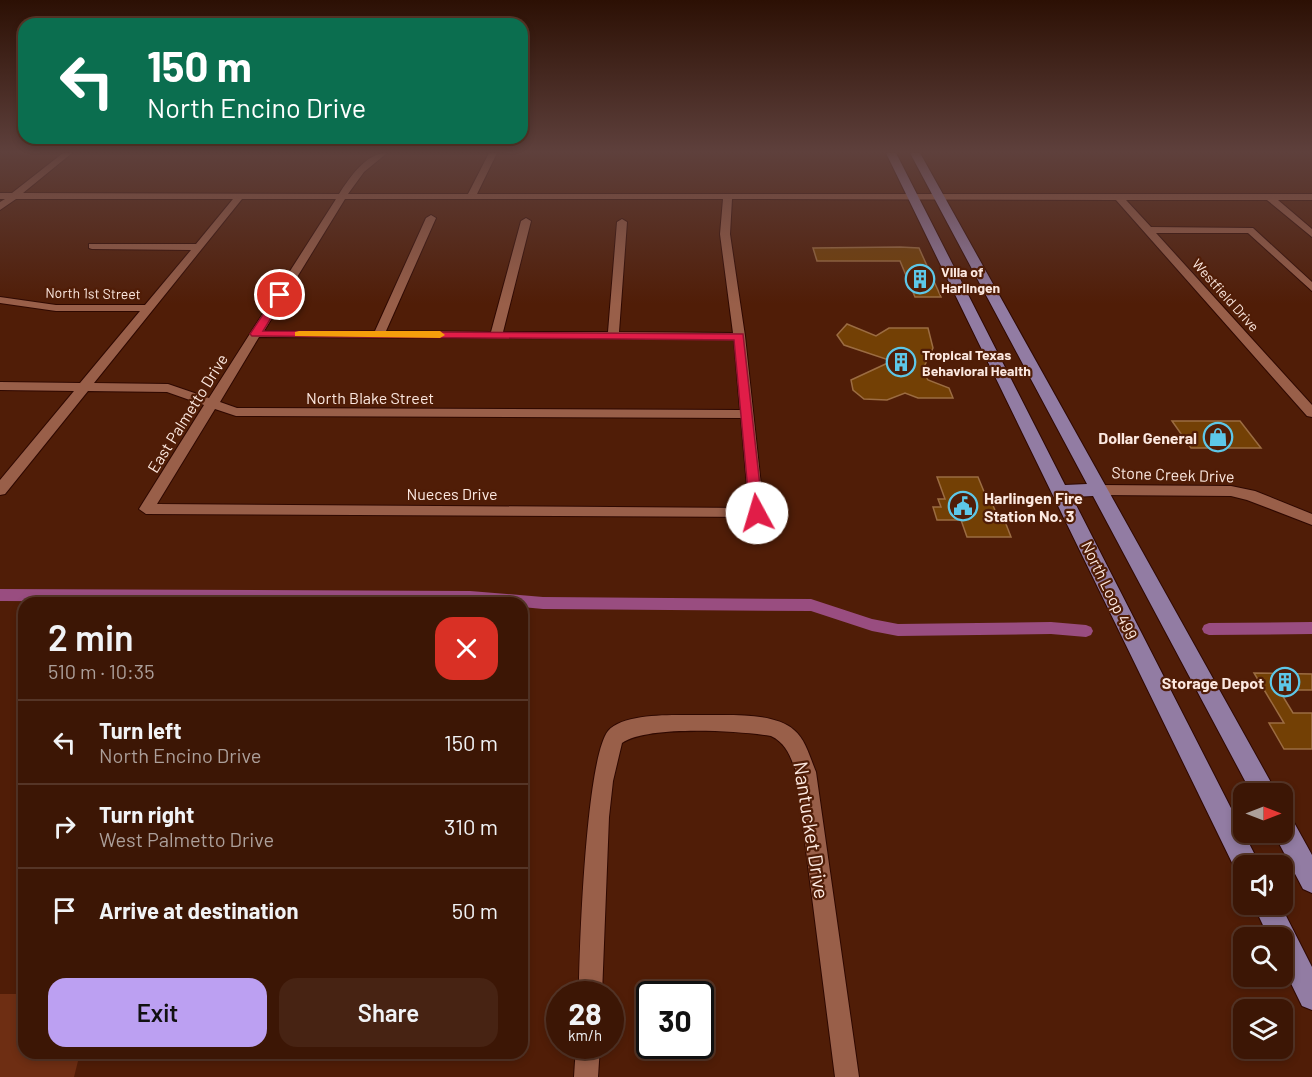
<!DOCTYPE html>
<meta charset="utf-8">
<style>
:root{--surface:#3c1605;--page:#472313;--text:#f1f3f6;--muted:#ac9f9a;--line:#553527;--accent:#bca0f2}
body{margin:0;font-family:Barlow,sans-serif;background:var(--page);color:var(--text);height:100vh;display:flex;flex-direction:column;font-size:22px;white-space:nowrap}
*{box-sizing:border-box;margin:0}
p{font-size:20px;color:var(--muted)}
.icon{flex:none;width:33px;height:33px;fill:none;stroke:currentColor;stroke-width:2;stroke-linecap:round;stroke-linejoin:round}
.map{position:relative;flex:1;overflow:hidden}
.details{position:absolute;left:18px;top:597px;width:510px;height:462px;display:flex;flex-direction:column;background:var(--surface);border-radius:18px;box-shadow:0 3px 9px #0003,0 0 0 2px var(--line)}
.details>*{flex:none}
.banner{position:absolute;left:18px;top:18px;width:510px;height:126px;border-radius:18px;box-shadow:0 3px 9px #0003,0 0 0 2px var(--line);background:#0b6e4f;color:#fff;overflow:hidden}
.needle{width:39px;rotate:90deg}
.fabs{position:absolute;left:1233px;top:783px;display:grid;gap:12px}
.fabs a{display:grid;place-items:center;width:60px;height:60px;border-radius:12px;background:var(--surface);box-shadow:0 3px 9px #0003,0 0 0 2px var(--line);font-size:30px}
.speed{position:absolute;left:546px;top:981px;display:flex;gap:12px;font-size:30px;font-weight:700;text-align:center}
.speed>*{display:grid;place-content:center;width:78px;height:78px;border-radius:50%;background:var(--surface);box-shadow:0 3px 9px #0003,0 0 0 2px var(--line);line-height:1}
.speed small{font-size:15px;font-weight:400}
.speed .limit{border:3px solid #111;border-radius:9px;background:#fff;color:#111}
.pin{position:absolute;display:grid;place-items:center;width:51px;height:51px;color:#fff;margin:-26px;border:3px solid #fff;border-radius:50%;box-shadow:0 2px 6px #0007}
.me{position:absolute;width:66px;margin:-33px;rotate:354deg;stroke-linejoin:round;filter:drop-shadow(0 0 4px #0008)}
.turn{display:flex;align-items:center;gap:21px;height:126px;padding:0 30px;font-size:27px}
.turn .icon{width:78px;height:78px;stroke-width:2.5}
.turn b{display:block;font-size:42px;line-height:51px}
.round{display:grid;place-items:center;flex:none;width:63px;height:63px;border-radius:18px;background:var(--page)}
.head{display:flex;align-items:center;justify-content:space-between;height:102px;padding:0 30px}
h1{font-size:36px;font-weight:600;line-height:45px}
.cta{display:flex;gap:12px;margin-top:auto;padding:12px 30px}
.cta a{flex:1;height:69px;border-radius:18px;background:var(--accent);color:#111;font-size:24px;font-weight:600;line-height:69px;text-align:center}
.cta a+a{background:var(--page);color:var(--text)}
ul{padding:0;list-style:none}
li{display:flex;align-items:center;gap:18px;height:84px;padding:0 30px;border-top:2px solid var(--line)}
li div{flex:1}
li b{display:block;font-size:22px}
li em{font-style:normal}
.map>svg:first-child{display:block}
.green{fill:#6e2e13}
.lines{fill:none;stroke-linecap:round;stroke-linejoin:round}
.canal{fill:#994d80;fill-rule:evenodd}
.building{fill:#734005;stroke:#9b6c42;stroke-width:1.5}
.minor-casing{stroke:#2e0800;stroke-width:2}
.major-casing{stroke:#2e0800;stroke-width:2}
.minor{fill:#995f49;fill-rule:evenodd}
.major{fill:#927ca3;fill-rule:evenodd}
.route{fill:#e11d48;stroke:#92132f;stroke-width:1.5}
.slow{fill:#f59e0b}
.labels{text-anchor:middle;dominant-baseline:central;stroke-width:4.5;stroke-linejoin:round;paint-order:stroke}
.far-poi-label{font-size:14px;font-weight:bold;fill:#fce8e0;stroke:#501d07;text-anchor:start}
.far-street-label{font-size:14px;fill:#fce8e0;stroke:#501d07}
.street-label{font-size:16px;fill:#fce8e0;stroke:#501d07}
.poi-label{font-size:16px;font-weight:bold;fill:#fce8e0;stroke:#501d07;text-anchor:end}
.near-street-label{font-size:20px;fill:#fce8e0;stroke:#501d07}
</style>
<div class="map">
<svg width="1312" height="1077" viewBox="0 0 1312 1077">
<rect width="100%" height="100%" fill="#501d07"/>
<polygon class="green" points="0,994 24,994 24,1053 80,1053 74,1077 0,1077"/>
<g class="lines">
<g class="canal">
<polygon points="0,589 470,591 543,597 811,599 872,619 898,624 1051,622 1086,625 1091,627 1093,631 1091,635 1086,637 1051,634 898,636 872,631 811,611 543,609 522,607 522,603 0,601"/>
<polygon points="1312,622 1312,634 1209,635 1204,633 1202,629 1204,625 1209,623"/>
</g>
</g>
<g class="building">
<polygon points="900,247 919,248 941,297 915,297 900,261 817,261 813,248"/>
<polygon points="847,324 876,336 889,328 928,328 933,348 922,371 928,380 949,388 953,398 918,398 905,393 887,400 864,399 853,390 851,380 892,361 844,345 837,335"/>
<polygon points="1172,421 1240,421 1261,448 1191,448"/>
<polygon points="937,477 978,477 987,499 990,499 999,519 1004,519 1011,537 967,537 961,520 937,520 933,507 941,507 938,499 945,499"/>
<polygon points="1254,673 1312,674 1312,690 1279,690 1293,713 1312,713 1312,749 1284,749 1269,723 1284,723"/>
</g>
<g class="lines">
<g class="minor-casing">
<g id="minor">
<path d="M63 153H72L23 193 339 194C350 177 366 153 387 153L364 172 348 194H468L489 153H497L477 194H1312V200H1278L1312 229V237L1267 200H1126L1151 227 1253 228 1312 282V291L1248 233H1156L1312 405V417L1307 416 1116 200 732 199 730 234 745 336 764 513 762 517 146 514 139 509 204 405 167 392 88 391 5 494 0 495V480L74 391 0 390V382L80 383 140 311H56L0 303V297L56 305H145L191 250 92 249 89 248V244H196L233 199H16L0 210V202L5 199H0V193H12ZM242 199H336L209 398 168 384 94 383ZM345 199H723L720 234 733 333 619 332 627 222 622 219 617 222 608 332H503L531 221 526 218 521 221 491 332 386 331 436 218 431 215 426 218 375 331H264ZM259 337 734 339 740 410 237 408 220 402ZM215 409 236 416 741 418 749 508 157 504Z"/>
<polygon points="1100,485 1231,486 1255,491 1312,514 1312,525 1247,500 1231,496 1100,495 1093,490"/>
<path d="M688 715C716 716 773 710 794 730 806 740 810 758 816 772L859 1077H835L796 772C791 757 786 743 771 736 738 731 649 725 622 743L613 781 609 817 602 994H579C579 951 586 759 608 731 622 714 668 715 688 715Z"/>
<polygon points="576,1046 600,1046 598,1077 574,1077"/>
</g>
</g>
<g class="major-casing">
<g id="major">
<polygon points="886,153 896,153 1065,485 1087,484 910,153 920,153 1273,786 1276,794 1252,794 1093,496 1072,497 1256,857 1259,866 1244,866 1244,877 1238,875"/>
<polygon points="1282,814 1291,817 1312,855 1312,893 1303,889 1273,832 1282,832"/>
<polygon points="1253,904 1280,904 1312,967 1312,1010 1302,1006 1282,965 1282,938 1269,938"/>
</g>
</g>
<use href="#minor" class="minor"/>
<use href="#major" class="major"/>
</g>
<linearGradient id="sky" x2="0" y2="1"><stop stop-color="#2c1004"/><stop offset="0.5" stop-color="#5e403c"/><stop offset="1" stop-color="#5e403c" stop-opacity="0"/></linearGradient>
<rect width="1312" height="304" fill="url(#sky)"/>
<polygon class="route" points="280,292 285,295 263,331 743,334 763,513 757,518 750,513 734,340 252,336 250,334 276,295"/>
<polygon class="slow" points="299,331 440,331 445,335 440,338 295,336 295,332"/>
<defs>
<g id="building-ring" transform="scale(1.5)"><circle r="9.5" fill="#501d07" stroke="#5dc7e8" stroke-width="1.5"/><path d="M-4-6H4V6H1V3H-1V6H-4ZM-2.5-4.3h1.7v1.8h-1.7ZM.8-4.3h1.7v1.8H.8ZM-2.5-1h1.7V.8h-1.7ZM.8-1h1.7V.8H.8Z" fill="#5dc7e8"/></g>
<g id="shop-ring" transform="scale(1.5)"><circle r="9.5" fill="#501d07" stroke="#5dc7e8" stroke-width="1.5"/><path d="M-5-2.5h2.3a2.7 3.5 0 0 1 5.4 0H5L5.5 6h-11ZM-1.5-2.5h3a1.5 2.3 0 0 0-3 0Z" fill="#5dc7e8"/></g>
<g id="civic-ring" transform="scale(1.5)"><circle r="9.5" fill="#501d07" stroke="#5dc7e8" stroke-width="1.5"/><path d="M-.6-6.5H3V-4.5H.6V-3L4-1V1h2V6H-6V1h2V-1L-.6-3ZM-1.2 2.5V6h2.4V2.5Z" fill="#5dc7e8"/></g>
</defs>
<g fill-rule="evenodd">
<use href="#building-ring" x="920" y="279"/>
<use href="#building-ring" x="901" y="362"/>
<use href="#shop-ring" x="1218" y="437"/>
<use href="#civic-ring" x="963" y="506"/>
<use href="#building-ring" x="1285" y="682"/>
</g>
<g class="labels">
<g class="far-poi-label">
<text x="941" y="271">Villa of<tspan x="941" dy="16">Harlingen</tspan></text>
<text x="922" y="354">Tropical Texas<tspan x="922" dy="16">Behavioral Health</tspan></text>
</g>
<g class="far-street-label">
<text transform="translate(93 293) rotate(1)">North 1st Street</text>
<text transform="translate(1226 295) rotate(48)">Westfield Drive</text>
</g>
<g class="street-label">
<text x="370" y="397">North Blake Street</text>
<text transform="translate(187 413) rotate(-58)">East Palmetto Drive</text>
<text transform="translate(1173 474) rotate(2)">Stone Creek Drive</text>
<text x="452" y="493">Nueces Drive</text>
<text transform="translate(1110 590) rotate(64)">North Loop 499</text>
</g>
<g class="poi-label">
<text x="1197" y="437">Dollar General</text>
<text x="984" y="497" text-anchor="start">Harlingen Fire<tspan x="984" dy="18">Station No. 3</tspan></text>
<text x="1264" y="682">Storage Depot</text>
</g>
<g class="near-street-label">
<text transform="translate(812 830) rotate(81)">Nantucket Drive</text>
</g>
</g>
</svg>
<div class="fabs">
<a><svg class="needle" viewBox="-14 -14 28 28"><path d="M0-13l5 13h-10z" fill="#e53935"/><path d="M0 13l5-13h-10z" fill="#ac9f9a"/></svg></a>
<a><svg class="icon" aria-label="sound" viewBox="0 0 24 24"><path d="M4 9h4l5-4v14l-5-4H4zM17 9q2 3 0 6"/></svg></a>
<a><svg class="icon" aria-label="search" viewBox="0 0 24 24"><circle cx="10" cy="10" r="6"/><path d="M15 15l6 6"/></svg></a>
<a><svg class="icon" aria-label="layers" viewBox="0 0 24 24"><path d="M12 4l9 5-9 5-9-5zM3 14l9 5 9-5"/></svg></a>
</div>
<div class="speed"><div>28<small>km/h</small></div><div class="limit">30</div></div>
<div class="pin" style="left:280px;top:295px;background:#d93025"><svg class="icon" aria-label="arrive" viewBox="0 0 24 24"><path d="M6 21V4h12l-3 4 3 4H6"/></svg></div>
<svg class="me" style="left:757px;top:513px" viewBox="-20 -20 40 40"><circle r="19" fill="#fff"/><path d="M0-13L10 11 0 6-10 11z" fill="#e11d48"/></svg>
<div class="banner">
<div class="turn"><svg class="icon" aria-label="left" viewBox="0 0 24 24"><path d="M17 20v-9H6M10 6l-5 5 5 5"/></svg><div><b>150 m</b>North Encino Drive</div></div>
</div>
<section class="details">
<div class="head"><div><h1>2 min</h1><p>510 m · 10:35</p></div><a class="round" style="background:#d93025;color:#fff"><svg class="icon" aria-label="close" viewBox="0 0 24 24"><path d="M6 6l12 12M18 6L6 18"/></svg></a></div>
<ul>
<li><svg class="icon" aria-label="left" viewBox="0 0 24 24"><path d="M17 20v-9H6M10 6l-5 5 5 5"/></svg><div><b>Turn left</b><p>North Encino Drive</p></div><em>150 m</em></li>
<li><svg class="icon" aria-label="right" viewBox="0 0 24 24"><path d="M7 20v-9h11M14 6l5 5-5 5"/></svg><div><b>Turn right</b><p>West Palmetto Drive</p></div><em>310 m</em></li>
<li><svg class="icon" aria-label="arrive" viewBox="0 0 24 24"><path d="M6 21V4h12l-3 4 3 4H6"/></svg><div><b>Arrive at destination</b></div><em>50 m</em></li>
</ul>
<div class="cta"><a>Exit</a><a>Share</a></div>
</section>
</div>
